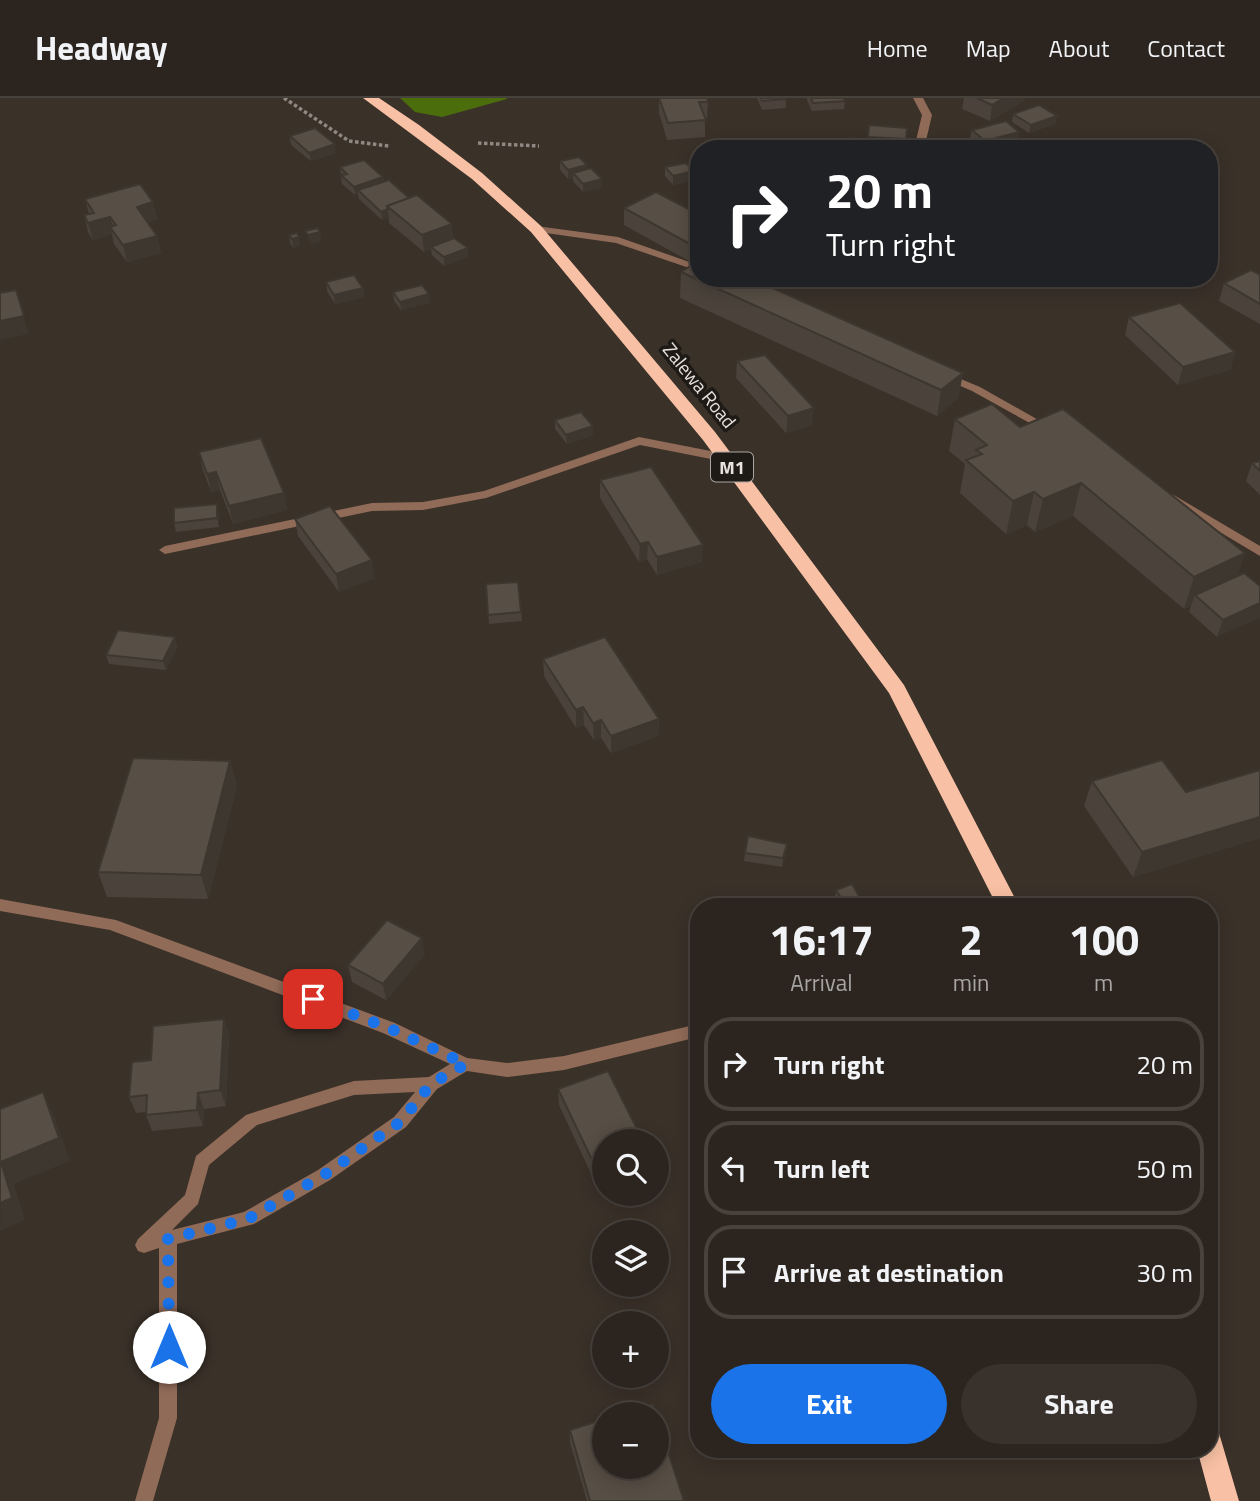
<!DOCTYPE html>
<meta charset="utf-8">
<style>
:root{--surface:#2c251f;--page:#38312c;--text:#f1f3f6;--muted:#a6a5a4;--line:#48423d;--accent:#1a73e8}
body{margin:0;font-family:"Titillium Web",sans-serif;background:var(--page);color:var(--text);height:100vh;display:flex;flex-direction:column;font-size:26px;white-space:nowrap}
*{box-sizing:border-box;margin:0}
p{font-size:23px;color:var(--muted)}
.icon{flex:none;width:38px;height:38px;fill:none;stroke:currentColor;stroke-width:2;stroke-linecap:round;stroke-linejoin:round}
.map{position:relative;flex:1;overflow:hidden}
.side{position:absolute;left:690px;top:800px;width:528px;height:560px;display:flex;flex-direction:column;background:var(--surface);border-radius:28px;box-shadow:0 4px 18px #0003,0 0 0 2px var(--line)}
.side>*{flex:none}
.banner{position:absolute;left:690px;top:42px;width:528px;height:147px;border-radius:28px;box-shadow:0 4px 18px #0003,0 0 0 2px var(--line);background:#202124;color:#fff;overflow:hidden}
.fabs{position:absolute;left:592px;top:1031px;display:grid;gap:14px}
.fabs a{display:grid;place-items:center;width:77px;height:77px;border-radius:50%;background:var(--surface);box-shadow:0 4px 18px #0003,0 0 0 2px var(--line);font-size:35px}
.pin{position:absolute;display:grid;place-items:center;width:60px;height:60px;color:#fff;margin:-30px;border-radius:14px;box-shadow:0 4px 10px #0006}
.me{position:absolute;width:77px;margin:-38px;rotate:0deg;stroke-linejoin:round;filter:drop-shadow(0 0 5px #0008)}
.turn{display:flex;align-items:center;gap:24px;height:147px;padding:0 21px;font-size:32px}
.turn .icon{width:91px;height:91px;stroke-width:2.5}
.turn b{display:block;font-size:49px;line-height:60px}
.eta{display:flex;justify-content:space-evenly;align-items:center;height:119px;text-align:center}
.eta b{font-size:42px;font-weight:700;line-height:49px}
.button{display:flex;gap:14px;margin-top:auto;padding:14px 21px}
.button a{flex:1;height:80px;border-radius:42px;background:var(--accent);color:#fff;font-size:28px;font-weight:700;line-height:80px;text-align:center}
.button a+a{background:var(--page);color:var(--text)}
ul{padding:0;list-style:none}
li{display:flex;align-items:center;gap:21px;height:94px;margin:0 14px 10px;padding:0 7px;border:4px solid var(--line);border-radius:28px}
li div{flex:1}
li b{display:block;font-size:26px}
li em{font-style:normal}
header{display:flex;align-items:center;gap:42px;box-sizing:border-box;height:98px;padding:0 35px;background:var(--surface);border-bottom:2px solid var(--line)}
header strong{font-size:33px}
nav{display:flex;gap:38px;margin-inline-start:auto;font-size:24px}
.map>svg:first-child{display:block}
.forest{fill:#4c6d0c}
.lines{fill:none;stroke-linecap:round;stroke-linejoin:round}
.path{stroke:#908882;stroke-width:3.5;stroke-dasharray:3.5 2.5;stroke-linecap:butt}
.street{fill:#906b58;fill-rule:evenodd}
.highway{fill:#f8c1a5;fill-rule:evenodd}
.wall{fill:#4b433b}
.shaded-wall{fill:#3d3730}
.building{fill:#574e45;stroke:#3d3730;stroke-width:2}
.route{stroke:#1a73e8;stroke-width:12;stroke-dasharray:0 21.6}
.labels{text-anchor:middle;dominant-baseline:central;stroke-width:7;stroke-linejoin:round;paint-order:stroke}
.shield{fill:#1e1a16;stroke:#aba6a1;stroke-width:2}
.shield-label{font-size:18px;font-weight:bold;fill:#e8e2dd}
.street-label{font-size:19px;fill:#e8e2dd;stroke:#1e1a16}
</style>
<header>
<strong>Headway</strong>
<nav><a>Home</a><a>Map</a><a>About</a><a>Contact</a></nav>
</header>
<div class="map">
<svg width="1260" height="1403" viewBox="0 0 1260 1403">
<rect width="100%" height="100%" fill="#3a3129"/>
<polygon class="forest" points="400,0 506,0 507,1 442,19 415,14"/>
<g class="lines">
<g class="path">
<polyline points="284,0 349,43 389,48"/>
<polyline points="478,45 539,48"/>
</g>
<g class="street">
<polygon points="913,0 923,0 932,17 924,51 914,51 922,17"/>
<polygon points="536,128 618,139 698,167 698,173 616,145 532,133 532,129"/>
<polygon points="944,274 980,289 1056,332 1050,336 1046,334 972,293 940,279 940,275"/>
<polygon points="639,339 726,356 732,360 726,364 640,347 486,400 423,412 372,413 165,456 159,452 165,448 372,405 423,404 484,393"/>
<polygon points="1172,396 1260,448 1260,458 1168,403 1168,397"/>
<path d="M0 801 116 822 395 925 467 960 507 965 564 958 698 926V939L564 972 507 979 467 973 437 991 406 1029 330 1082 254 1126 177 1146V1320L153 1403H135L159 1320V1150L144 1155 138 1153 135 1147 138 1141 185 1097 196 1058 246 1017 252 1015 354 983 429 979 450 966 383 935 110 832 0 813ZM415 994 394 1019 318 1072 244 1114 172 1132 198 1106 209 1067 257 1027 354 997Z"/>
</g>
<g class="highway">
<polygon points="363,0 379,0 419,27 482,75 541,128 715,334 904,587 1019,808 997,808 889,595 703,342 531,134 472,81"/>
<polygon points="1209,1331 1219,1335 1239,1403 1211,1403 1197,1351 1209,1351"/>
</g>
</g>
<g class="wall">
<polygon points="659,0 708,4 707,20 705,20 705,39 667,42 659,15"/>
<polygon points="757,0 786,0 786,10 762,12"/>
<polygon points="807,0 843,0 845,3 844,11 812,13 807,2"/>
<polygon points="964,0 1025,0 1024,3 990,23 962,11"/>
<polygon points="1013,16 1057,18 1055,26 1029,35 1012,24"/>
<polygon points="869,27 907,30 905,50 876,48 876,51 848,51 848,49 867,42"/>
<polygon points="972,32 1018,42 983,51 970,40"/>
<polygon points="290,38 336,55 311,63 291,47"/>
<polygon points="560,63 587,71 602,81 602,90 583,94 573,83 573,80 568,81 560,72"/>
<polygon points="340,69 383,79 384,84 454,140 468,159 444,168 432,157 431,151 424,154 389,125 389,120 382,122 359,101 358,96 355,97 342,86"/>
<polygon points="665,69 693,82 673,87 665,78"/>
<polygon points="85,101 153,104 157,121 147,124 157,138 161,155 127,164 114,146 112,136 93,142 88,134 84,117 89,116"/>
<polygon points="624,110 698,116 698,158 689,163 624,127"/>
<polygon points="289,137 300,148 293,150 290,145"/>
<polygon points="681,174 963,275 958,300 937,318 680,200"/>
<polygon points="1260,177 1260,226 1219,203 1224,185"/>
<polygon points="326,184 363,190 364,199 335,206 327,193"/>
<polygon points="393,194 430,205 401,212 394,203"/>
<polygon points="1129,219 1235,254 1230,272 1178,287 1125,237"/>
<polygon points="737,263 812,327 786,335 736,280"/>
<polygon points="955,321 1020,329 1237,478 1244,475 1217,539 1189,514 1191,508 1184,511 1073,418 1035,434 1027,427 1006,436 960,395 965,366 949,353"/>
<polygon points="555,322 593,337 567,346 555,331"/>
<polygon points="199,354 284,395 287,412 233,426 220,392 211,394 203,372"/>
<polygon points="1260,363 1260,397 1246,383 1252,365"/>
<polygon points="600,382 702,464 657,477 647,461 639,464 600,400"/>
<polygon points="219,415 219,429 176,434 174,425"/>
<polygon points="295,421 375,480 339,494 298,438"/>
<polygon points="518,484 522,523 489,526 486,486"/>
<polygon points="178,548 166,572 109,566 106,557"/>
<polygon points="543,561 659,621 658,638 611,655 601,640 594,642 584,627 576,630 544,578"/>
<polygon points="230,663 237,688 208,801 107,799 98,774"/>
<polygon points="1260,672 1260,740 1133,779 1084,708 1092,683 1186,694"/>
<polygon points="787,746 786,755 782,769 744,763 745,755"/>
<polygon points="836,792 865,808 839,808 835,801"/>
<polygon points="425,856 386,902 352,884 348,867"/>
<polygon points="224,921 229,938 226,1008 204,1011 203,1028 152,1033 146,1017 146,1014 136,1015 129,999 151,962"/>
<polygon points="558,991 604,1043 604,1078 594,1082 559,1007"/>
<polygon points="570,1332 684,1403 587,1403 570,1345"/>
</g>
<g class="shaded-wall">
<polygon points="1004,0 1025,0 1024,3 990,23 992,7"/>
<polygon points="1057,18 1055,26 1029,35 1031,27"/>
<polygon points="1019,34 1018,42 984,51 985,43"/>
<polygon points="335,46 336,55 311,63 309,55"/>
<polygon points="587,67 587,76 573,75 573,80 568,81 568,72"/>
<polygon points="694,73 693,82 673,87 673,78"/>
<polygon points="383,79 384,87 358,92 358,96 355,97 354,89"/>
<polygon points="602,81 602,90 583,94 583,86"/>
<polygon points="153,104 157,121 141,126 137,109"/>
<polygon points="388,111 389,120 382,122 381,114"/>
<polygon points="110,119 115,135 110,129 112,136 93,142 88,125"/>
<polygon points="452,126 454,143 431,149 431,151 424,154 422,137"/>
<polygon points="320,134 322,143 309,146 308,137"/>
<polygon points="157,138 161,155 127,164 123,147"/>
<polygon points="299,139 300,148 293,150 292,141"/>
<polygon points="698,141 698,158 689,163 690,146"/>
<polygon points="468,150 468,159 444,168 444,159"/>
<polygon points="363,190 364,199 335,206 334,197"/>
<polygon points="429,196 430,205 401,212 400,204"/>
<polygon points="21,209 29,236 0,242 0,223"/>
<polygon points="1235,254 1230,272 1178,287 1183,269"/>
<polygon points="963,275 958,300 937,318 941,292"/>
<polygon points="814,310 812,327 786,335 788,318"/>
<polygon points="593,328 593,337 567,346 566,337"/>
<polygon points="216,374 220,392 211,394 207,376"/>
<polygon points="1081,385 1073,418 1035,434 1043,401"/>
<polygon points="1034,394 1027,427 1006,436 1013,403"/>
<polygon points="284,395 287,412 233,426 229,408"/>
<polygon points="217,406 219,415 219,429 217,420"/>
<polygon points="648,444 647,461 639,464 640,446"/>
<polygon points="703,447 702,464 657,477 657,459"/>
<polygon points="1245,455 1234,488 1195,497 1191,508 1184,511 1194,479"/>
<polygon points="372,462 375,480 339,494 336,476"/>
<polygon points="1260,505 1260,520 1217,539 1223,522"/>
<polygon points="175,539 178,548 166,572 163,563"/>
<polygon points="583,609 584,627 576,630 576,612"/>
<polygon points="659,621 658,638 611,655 611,638"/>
<polygon points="601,622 601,640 594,642 593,625"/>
<polygon points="230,663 237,688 208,801 201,777"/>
<polygon points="1260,719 1260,740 1133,779 1142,754"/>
<polygon points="787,746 786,755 782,769 783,760"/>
<polygon points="422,840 425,856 386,902 383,886"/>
<polygon points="224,921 229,938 226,1008 220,992"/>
<polygon points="43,994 54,1017 70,1063 14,1086 25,1122 0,1133 1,1064"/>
<polygon points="198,995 204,1011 203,1028 197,1012"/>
<polygon points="604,1063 604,1078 594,1082 594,1066"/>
</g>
<g class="building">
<polygon points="659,0 707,0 708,4 699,4 706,22 668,25"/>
<polygon points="761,0 786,0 786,1 762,3"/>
<polygon points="811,0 843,0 845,3 813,5"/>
<polygon points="977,0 1004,0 992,7"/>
<polygon points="1039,7 1057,18 1031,27 1013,16"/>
<polygon points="1006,23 1019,34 985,43 972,32"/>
<polygon points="869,27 907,30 906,41 868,39"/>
<polygon points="315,30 335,46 309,55 290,38"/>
<polygon points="851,40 877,43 874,51 848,49"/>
<polygon points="1013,48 1016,51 1001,51"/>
<polygon points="579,59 587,67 568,72 560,63"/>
<polygon points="364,62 383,79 354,89 341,77 347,76 340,69"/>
<polygon points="686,65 694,73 673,78 665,69"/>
<polygon points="591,70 602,81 583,86 573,75"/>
<polygon points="389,82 409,100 387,108 388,111 381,114 358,92"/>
<polygon points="140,86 153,104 137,109 157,138 123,147 110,129 116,127 110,119 88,125 84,117 94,115 85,101"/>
<polygon points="656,94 698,116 698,141 690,146 624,110"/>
<polygon points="417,97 452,126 422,137 387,108"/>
<polygon points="318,130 320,134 308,137 305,133"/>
<polygon points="297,135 299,139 292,141 289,137"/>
<polygon points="454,140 468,150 444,159 431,149"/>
<polygon points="698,163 698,180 750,180 963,275 941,292 681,174"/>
<polygon points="1251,172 1260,177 1260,206 1224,185"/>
<polygon points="354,177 363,190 334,197 326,184"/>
<polygon points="422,187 429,196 400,204 393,194"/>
<polygon points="16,192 24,218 0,223 0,195"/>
<polygon points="1180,205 1235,254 1183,269 1129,219"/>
<polygon points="765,257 814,310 788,318 737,263"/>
<polygon points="992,306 1020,329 1063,311 1245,455 1194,479 1081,385 1043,401 1034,394 1013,403 966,362 982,356 976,352 987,347 955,321"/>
<polygon points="581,314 593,328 566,337 555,322"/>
<polygon points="261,340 284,395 229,408 216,374 207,376 199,354"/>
<polygon points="1260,363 1260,373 1252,365"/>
<polygon points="651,369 703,447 657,459 648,444 640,446 600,382"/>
<polygon points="217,406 217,420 174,425 174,410"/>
<polygon points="330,408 372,462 336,476 295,421"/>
<polygon points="1244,475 1260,488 1260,505 1223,522 1195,497"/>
<polygon points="518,484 521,514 488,517 486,486"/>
<polygon points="118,532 175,539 163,563 106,557"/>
<polygon points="605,539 659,621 611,638 601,622 593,625 583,609 576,612 543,561"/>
<polygon points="133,660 230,663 201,777 98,774"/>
<polygon points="1162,662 1186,694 1260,672 1260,719 1142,754 1092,683"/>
<polygon points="748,738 787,746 783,760 745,755"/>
<polygon points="852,786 865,808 846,808 836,792"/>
<polygon points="387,822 422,840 383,886 348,867"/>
<polygon points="224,921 220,992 198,995 197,1012 146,1017 147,997 129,999 132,964 151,962 153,928"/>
<polygon points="608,973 643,1043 604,1043 604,1063 594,1066 558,991"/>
<polygon points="43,994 59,1040 1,1064 12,1100 0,1105 0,1011"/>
<polygon points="653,1306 656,1316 621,1316"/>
<polygon points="656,1316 684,1403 590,1403 570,1332 604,1321 604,1368 656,1368"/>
</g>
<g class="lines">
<polyline class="route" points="169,1249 168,1141 248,1121 324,1077 400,1024 431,986 466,966 389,930 313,901"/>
</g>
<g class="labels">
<rect class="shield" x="711" y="354.5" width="42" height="29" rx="5"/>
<g class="shield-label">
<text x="732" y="369">M1</text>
</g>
<g class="street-label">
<text transform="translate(700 287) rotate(51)">Zalewa Road</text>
</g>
</g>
</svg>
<div class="fabs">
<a><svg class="icon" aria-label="search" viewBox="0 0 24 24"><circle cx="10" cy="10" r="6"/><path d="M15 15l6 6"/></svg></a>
<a><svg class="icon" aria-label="layers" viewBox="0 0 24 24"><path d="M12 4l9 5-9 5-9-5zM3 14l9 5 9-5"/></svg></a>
<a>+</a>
<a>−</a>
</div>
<div class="pin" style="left:313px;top:901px;background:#d93025"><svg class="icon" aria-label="arrive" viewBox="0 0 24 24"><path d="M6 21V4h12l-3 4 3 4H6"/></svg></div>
<svg class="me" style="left:169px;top:1249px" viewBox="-20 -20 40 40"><circle r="19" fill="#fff"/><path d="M0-13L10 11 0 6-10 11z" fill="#1a73e8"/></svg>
<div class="banner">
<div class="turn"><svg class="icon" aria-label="right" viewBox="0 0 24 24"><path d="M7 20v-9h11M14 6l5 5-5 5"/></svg><div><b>20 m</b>Turn right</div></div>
</div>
<section class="side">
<div class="eta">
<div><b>16:17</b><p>Arrival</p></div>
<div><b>2</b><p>min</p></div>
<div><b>100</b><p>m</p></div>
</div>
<ul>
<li><svg class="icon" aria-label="right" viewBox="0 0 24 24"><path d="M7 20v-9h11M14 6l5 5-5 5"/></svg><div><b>Turn right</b></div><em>20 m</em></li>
<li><svg class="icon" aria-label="left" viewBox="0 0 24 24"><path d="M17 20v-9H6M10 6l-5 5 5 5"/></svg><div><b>Turn left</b></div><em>50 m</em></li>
<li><svg class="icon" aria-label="arrive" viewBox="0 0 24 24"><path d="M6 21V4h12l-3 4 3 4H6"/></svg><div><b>Arrive at destination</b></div><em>30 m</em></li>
</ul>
<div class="button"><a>Exit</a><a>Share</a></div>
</section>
</div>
